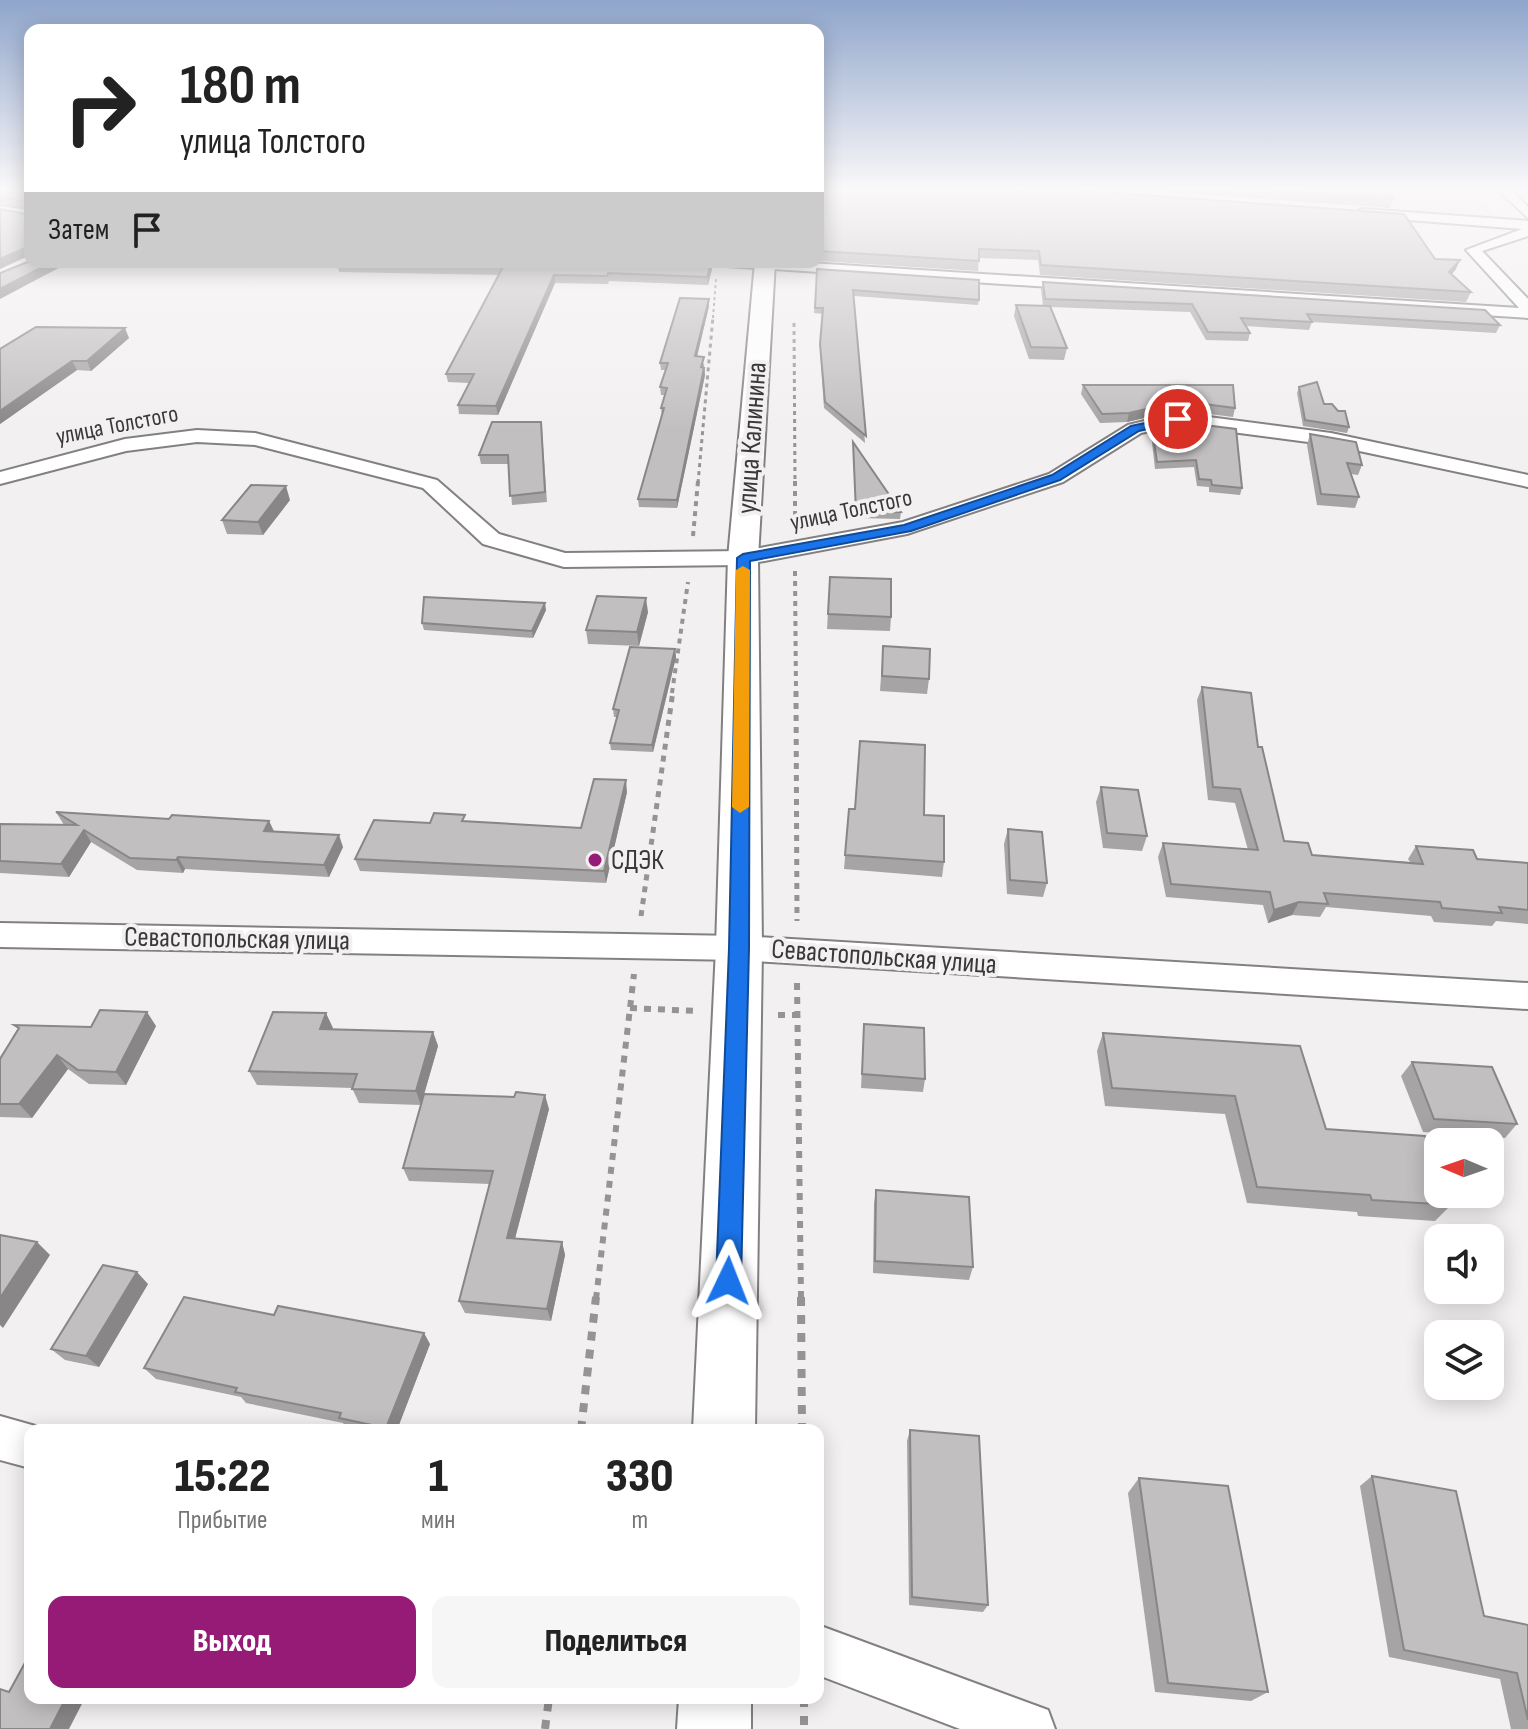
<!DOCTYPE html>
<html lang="ru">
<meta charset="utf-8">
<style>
:root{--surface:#fff;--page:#f6f6f6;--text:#222;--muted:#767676;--accent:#951b77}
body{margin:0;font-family:"Sofia Sans Condensed",sans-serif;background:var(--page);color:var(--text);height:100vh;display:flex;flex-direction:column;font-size:30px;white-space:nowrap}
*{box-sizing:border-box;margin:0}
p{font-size:26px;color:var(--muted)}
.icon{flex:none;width:44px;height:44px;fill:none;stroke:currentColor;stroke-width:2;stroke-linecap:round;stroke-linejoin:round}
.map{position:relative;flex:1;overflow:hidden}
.sheet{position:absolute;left:24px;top:1424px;width:800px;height:280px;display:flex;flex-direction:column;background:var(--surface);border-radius:16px;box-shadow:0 4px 20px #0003}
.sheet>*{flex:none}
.hud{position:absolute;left:24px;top:24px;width:800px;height:244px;border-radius:16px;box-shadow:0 4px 20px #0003;background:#fff;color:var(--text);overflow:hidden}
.needle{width:52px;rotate:272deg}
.buttons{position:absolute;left:1424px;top:1128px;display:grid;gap:16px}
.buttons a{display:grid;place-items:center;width:80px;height:80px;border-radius:16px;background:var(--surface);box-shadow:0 4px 20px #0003;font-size:40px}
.pin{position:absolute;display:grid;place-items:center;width:68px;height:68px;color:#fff;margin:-34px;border:4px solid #fff;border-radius:50%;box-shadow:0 2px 8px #0007}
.me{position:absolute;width:88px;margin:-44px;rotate:2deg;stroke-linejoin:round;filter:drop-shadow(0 0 6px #0008)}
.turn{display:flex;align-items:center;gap:28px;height:168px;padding:0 24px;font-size:36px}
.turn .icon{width:104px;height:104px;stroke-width:2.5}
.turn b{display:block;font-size:56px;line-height:68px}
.then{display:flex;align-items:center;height:76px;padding:0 24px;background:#0003;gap:16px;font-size:30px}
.eta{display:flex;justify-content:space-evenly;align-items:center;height:136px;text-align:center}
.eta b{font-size:48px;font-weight:800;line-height:56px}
.action{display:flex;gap:16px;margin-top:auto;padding:16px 24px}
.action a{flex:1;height:92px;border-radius:16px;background:var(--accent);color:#fff;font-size:32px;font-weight:800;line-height:92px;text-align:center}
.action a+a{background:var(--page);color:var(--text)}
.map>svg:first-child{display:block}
.built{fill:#ede2e9}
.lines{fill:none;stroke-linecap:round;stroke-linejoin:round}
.minor-casing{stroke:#838082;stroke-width:4}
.secondary-casing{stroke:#838082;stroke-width:4}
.path-far5{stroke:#959394;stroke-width:2;stroke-dasharray:3 3;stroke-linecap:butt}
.path-far4{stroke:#959394;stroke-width:3;stroke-dasharray:4 4;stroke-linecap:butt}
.path-far3{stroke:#959394;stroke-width:4;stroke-dasharray:5 5;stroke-linecap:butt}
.path-far2{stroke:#959394;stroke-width:5;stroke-dasharray:6 6;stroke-linecap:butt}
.path-far1{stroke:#959394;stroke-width:6;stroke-dasharray:7 7;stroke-linecap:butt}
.path{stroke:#959394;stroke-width:8;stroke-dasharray:9 9;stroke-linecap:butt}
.minor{fill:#fff;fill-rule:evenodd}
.secondary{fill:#fff;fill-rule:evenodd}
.wall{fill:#a7a4a5}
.shaded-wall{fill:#888686}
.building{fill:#c2bfc0;stroke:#888686;stroke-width:2}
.route{fill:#1a73e8;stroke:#114b97;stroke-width:2}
.slow{fill:#f59e0b}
.poi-dot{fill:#951b77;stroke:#f3f0f1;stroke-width:3}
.labels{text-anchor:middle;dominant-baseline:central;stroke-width:8;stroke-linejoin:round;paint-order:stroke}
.far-street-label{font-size:24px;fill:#3a393a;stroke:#f3f0f1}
.street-label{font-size:28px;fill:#3a393a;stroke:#f3f0f1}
.poi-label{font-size:28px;fill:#3a393a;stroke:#f3f0f1;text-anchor:start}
</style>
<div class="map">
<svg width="1528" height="1729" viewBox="0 0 1528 1729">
<rect width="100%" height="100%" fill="#f3f0f1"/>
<polygon class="built" points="1117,187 1469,187 1495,216"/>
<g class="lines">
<g class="minor-casing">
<g id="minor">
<polygon points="1495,187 1508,187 1528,207 1528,218"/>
<polygon points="0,206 30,210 30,218 0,214"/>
<polygon points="1364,209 1528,221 1528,236 1482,251 1528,299 1528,318 726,266 719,262 794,262 1519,308 1466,250 1522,229 1359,216 1359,210"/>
<polygon points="1178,413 1331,433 1528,475 1528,487 1331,445 1178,425 1141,433 1063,482 907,534 743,565 564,567 483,544 423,488 255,445 197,442 126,451 0,484 0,472 125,439 197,430 255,433 437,480 499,534 565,553 743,551 903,522 1049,474 1128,425"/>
<polygon points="0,923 739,936 1528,983 1528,1009 739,960 0,947"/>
<polygon points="0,1416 46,1429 30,1430 30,1468 0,1460"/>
<polygon points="818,1625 1048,1710 1055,1729 960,1729 818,1675"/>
</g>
</g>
<g class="secondary-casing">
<g id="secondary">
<polygon points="755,262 775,262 758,558 762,948 755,1430 693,1430 716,948 728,558"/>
<polygon points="679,1698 751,1698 751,1729 677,1729"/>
</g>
</g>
<polyline class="path-far5" points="713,318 716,279"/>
<g class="path-far4">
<polyline points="794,323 795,483"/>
<polyline points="698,483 713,316"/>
</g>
<g class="path-far3">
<polyline points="795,481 795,525"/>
<polyline points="693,536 698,481"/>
<polyline points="795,571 796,693"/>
<polyline points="672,693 688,582"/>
</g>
<g class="path-far2">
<polyline points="796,691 797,921"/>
<polyline points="641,916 673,691"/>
</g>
<g class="path-far1">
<polyline points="797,983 801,1299"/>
<polyline points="630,1008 696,1011"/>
<polyline points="778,1015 797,1015"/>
<polyline points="596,1299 634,974"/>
</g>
<g class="path">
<polyline points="801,1297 802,1430"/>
<polyline points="581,1430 596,1297"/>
<polyline points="804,1698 804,1729"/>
<polyline points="545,1729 549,1698"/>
</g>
<use href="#minor" class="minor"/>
<use href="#secondary" class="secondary"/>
</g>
<g class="wall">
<polygon points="0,187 30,187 30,255 0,269 28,209 0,203"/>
<polygon points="818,187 1033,187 1435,259 1456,269 1451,275 1471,292 1466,302 1040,275 1038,260 979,258 978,271 818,261"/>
<polygon points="1100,187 1385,187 1393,199 1390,208"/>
<polygon points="87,262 117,262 111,265 88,263"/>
<polygon points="182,262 221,262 217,264"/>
<polygon points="266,262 712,262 708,285 609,281 608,284 555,283 498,415 459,414 458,405 469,383 448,382 446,374 498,275 339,272 338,267"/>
<polygon points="817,269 979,300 978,305 854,296 865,443 824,408 820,350 823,314 814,313"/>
<polygon points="1043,282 1500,325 1496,333 1312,322 1309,330 1246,326 1250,333 1248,341 1206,340 1190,312 1050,307 1067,348 1064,360 1029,359 1014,316 1016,305 1043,306 1041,289"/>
<polygon points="709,306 697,357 704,364 705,375 677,508 639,507 638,499 662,416 661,408 665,395 661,395 660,387 666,370 661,370 660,363"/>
<polygon points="129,338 91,371 77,370 0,424 0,349"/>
<polygon points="1083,385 1235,408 1233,417 1178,410 1127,422 1100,423 1081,394"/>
<polygon points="1299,387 1324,404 1338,411 1349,427 1347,433 1303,426 1297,393"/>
<polygon points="1152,428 1242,488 1240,495 1209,492 1209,487 1197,486 1194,467 1155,469 1151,434"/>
<polygon points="542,431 547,502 512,505 509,464 481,464 479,455"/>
<polygon points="1310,434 1362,465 1358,475 1351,474 1359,497 1355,508 1317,505 1307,445"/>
<polygon points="853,442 901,512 900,519 856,518"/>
<polygon points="290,500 263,535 227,534 222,520"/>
<polygon points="830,577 891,617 890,631 827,629"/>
<polygon points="546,610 533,638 424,630 422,623"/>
<polygon points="648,612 639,646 588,644 586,630"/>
<polygon points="883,646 929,679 927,694 880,691"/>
<polygon points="675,649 676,657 653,752 611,750 610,743 617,717 614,717 613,709"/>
<polygon points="1202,687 1258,747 1284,841 1312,855 1410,862 1408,859 1416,846 1477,859 1528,863 1528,924 1496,921 1492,926 1434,922 1431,916 1326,907 1320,917 1292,915 1268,923 1263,905 1166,897 1158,857 1163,843 1248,850 1235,803 1208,800 1197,700"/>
<polygon points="1101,787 1147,836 1142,851 1103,848 1096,802"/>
<polygon points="627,792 606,883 360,871 355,859 430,823 466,821 581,828"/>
<polygon points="849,809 924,815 944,862 942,877 844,869"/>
<polygon points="56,812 169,819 269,821 274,831 343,847 329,877 185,869 183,873 137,870 91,842 69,877 0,873 0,824 64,825"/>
<polygon points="1008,829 1047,883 1043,897 1007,894 1004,844"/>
<polygon points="864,1024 925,1079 923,1092 861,1088"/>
<polygon points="14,1025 91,1027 156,1026 126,1085 89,1084 68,1069 32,1118 0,1117 0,1059 18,1029"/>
<polygon points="333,1028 332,1029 433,1032 438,1046 424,1094 549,1109 515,1238 562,1242 565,1255 551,1321 465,1313 459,1301 490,1184 409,1181 403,1168 421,1105 359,1103 352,1088 257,1085 249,1071"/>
<polygon points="1103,1033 1326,1129 1451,1205 1435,1221 1358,1216 1357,1212 1247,1203 1225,1114 1105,1106 1097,1051"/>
<polygon points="1412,1062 1517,1124 1505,1138 1423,1132 1401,1076"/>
<polygon points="876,1190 973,1267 969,1280 873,1273 874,1203"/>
<polygon points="148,1284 99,1367 65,1360 51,1349"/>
<polygon points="274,1315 430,1344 397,1430 355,1430 347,1428 343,1423 246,1403 241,1397 156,1379 144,1368"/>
<polygon points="910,1430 988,1605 983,1612 909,1605 907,1441"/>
<polygon points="1372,1476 1484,1616 1528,1625 1528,1729 1511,1729 1500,1679 1389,1657 1360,1486"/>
<polygon points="1139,1478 1268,1692 1251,1701 1155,1692 1128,1493"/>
</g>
<g class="shaded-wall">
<polygon points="27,247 30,255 0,269 0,259"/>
<polygon points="1460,260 1456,269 1445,282 1449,272"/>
<polygon points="52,262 70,262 0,299 0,289"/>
<polygon points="711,262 712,270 708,285 707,277"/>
<polygon points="554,275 555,283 498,415 496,406"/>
<polygon points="709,299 709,306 695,364 695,356"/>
<polygon points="125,328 129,338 91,371 87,361"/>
<polygon points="72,361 77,370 0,424 0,411"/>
<polygon points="704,368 705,375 677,508 677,500"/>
<polygon points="1181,401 1178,410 1127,422 1129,413"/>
<polygon points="286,486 290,500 263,535 258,522"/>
<polygon points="646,598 648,612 639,646 637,632"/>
<polygon points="545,603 546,610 533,638 532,631"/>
<polygon points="675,649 676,657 653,752 652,745"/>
<polygon points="626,780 627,792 606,883 604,871"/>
<polygon points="269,821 275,834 264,831"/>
<polygon points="84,830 91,842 69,877 61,864"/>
<polygon points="339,835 343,847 329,877 324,865"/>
<polygon points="178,857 185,869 183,873 176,860"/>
<polygon points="1299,902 1292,915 1268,923 1274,910"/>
<polygon points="147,1012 156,1026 126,1085 116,1072"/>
<polygon points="326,1013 333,1028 327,1043 320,1029"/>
<polygon points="433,1032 438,1046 421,1105 416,1091"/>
<polygon points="57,1055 68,1069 32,1118 19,1104"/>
<polygon points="545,1095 549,1109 512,1250 507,1238"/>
<polygon points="37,1242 50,1255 3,1328 0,1325 0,1298"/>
<polygon points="562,1242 565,1255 551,1321 547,1309"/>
<polygon points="137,1272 148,1284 99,1367 86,1356"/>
<polygon points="424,1333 430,1344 397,1430 388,1430 386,1428"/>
<polygon points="66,1698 85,1698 69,1729 50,1729"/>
</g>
<g class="building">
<polygon points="0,187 30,187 30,251 27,247 0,259 0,209 26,214 30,203 0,196"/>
<polygon points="820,187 1033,187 1404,214 1435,259 1460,260 1449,272 1471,292 1041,265 1039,251 979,249 979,261 819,251 818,189 821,189"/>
<polygon points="1219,187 1385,187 1393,199"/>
<polygon points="30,261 30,262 52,262 0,289 0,273"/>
<polygon points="339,262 711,262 707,277 608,273 607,276 554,275 496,406 458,405 474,374 446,374 503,267 337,264"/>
<polygon points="817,269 979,280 979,300 853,290 866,436 825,402 820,344 823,308 815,308"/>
<polygon points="1043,282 1485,310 1500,325 1307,314 1312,322 1241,318 1250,333 1208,332 1192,304 1045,299"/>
<polygon points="680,298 709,299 695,356 704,357 701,367 704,368 677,500 638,499 664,408 661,408 667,388 660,387 668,363 660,363"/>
<polygon points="1016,305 1050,306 1067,348 1031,347"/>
<polygon points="36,327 125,328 87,361 72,361 0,411 0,349"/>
<polygon points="1317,382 1324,404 1332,404 1338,411 1345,411 1349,427 1305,420 1299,387"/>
<polygon points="1083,385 1233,385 1235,408 1181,401 1129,413 1102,414"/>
<polygon points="492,422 541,422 545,492 510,496 508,455 479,455"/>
<polygon points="1180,422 1236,429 1242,488 1212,485 1211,480 1199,479 1196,460 1157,462 1152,428"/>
<polygon points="1310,434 1356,442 1362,465 1347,463 1359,497 1321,494"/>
<polygon points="853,442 901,512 856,512"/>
<polygon points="251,485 286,486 258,522 222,520"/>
<polygon points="830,577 891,579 891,617 828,614"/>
<polygon points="597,596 646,598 637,632 586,630"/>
<polygon points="424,597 545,603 532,631 422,623"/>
<polygon points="883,646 930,649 929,679 882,676"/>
<polygon points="630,647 675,649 652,745 610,743 619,710 613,709"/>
<polygon points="1202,687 1251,693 1258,747 1262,747 1284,841 1308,843 1312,855 1423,864 1416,846 1473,850 1477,859 1528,863 1528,910 1499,907 1502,913 1442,908 1440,902 1324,893 1328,904 1299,902 1274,910 1270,892 1171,884 1163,843 1258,850 1240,789 1213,787"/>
<polygon points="860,741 925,745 924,815 944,816 944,862 845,855 849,809 855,809"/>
<polygon points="594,779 626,780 604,871 355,859 374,820 430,823 434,813 465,815 462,821 581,828"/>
<polygon points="1101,787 1138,790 1147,836 1107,833"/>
<polygon points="56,812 169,819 172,815 269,821 264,831 339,835 324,865 178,857 176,860 130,858 84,830 61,864 0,861 0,824 77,825"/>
<polygon points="1008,829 1042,832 1047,883 1010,880"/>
<polygon points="100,1010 147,1012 116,1072 78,1070 57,1055 19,1104 0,1104 0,1059 19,1028 14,1025 91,1027"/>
<polygon points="273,1012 326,1013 320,1029 433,1032 416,1091 352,1089 357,1074 249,1071"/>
<polygon points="864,1024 924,1028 925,1079 862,1074"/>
<polygon points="1103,1033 1300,1046 1326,1129 1425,1136 1438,1171 1438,1194 1447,1194 1451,1205 1372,1200 1370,1195 1257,1187 1235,1096 1112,1088"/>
<polygon points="1412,1062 1492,1067 1517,1124 1434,1119"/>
<polygon points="516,1092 545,1095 507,1238 562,1242 547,1309 459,1301 493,1171 403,1168 424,1094 514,1097"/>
<polygon points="876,1190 969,1197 973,1267 875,1261"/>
<polygon points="0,1235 37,1242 0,1298"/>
<polygon points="103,1265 137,1272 86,1356 51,1349"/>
<polygon points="184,1297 274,1315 278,1306 424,1333 386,1428 339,1418 341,1413 235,1392 237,1388 144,1368"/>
<polygon points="910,1430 979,1436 988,1605 912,1597"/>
<polygon points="1372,1476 1456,1491 1484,1616 1528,1625 1528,1720 1517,1673 1404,1650"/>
<polygon points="1139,1478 1228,1486 1268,1692 1168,1683"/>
<polygon points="26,1661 30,1662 30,1698 66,1698 50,1729 0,1729 0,1689 9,1692"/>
</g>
<linearGradient id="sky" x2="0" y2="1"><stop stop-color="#8fa5cb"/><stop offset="0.44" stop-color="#faf8f9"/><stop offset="1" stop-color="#faf8f9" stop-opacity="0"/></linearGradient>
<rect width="1528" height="429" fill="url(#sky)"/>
<polygon class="route" points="1178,416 1183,419 1182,421 1139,431 1060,480 911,531 750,561 749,948 741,1281 737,1290 728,1293 720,1290 716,1281 729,948 737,558 743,554 904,525 1052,475 1131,426"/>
<polygon class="slow" points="743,566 750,570 749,807 740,813 732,807 736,570"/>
<circle class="poi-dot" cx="595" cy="860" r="8"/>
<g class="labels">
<g class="far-street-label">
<text transform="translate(117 425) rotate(-11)">улица Толстого</text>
<text transform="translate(851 510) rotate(-12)">улица Толстого</text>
</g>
<g class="street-label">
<text transform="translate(752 438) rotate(-86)">улица Калинина</text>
<text transform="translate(237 939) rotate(1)">Севастопольская улица</text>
<text transform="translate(884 957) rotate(4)">Севастопольская улица</text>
</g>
<g class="poi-label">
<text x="611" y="860">СДЭК</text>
</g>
</g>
</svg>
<div class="buttons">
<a><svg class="needle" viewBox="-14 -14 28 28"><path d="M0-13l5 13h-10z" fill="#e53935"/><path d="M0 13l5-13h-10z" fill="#767676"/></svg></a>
<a><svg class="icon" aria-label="sound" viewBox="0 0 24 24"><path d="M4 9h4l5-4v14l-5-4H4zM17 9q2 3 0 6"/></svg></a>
<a><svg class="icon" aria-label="layers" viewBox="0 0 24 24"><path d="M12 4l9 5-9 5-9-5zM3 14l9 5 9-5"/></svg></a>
</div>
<div class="pin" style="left:1178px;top:419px;background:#d93025"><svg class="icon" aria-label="arrive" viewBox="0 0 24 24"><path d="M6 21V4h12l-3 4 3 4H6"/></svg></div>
<svg class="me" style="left:728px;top:1281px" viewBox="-20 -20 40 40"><path d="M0-17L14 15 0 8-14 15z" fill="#1a73e8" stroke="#fff" stroke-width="4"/></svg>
<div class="hud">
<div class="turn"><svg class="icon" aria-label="right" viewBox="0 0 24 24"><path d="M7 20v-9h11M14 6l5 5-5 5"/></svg><div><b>180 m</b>улица Толстого</div></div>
<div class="then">Затем<svg class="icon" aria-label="arrive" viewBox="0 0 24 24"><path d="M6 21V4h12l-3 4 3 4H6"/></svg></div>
</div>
<section class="sheet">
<div class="eta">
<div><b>15:22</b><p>Прибытие</p></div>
<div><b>1</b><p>мин</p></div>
<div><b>330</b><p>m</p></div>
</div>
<div class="action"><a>Выход</a><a>Поделиться</a></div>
</section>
</div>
